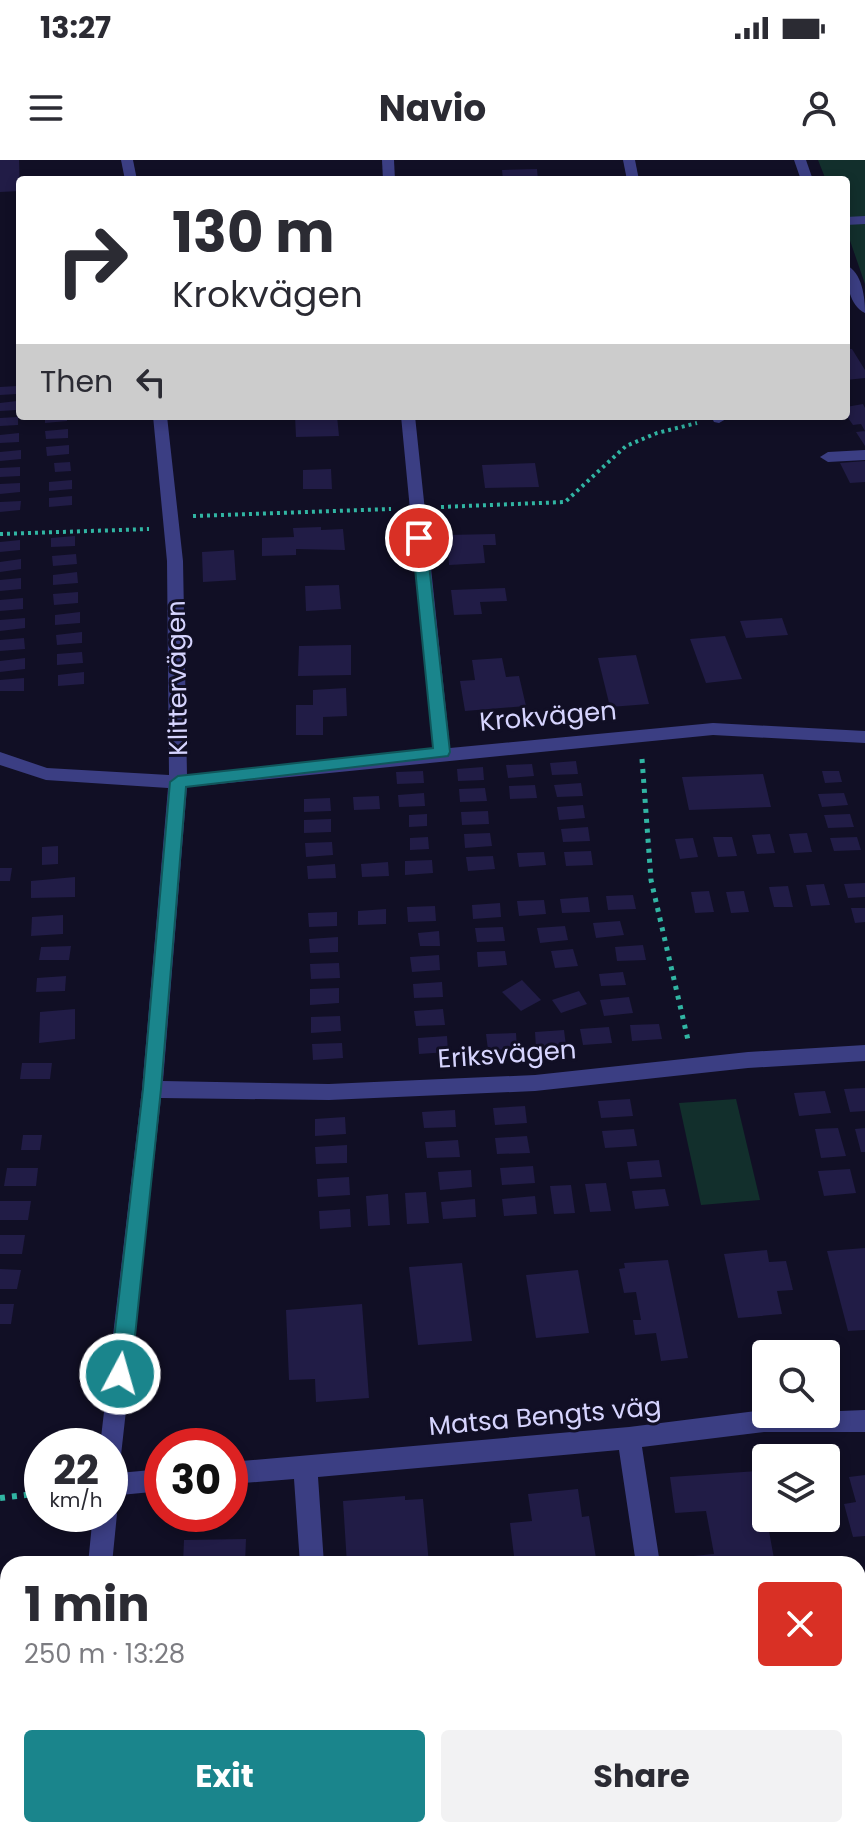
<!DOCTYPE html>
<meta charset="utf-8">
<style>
:root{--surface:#fff;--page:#f2f2f3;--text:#2b2b33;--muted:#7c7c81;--accent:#1a858c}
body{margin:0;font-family:Poppins,sans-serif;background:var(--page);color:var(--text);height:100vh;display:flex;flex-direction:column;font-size:30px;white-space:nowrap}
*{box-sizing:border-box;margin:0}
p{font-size:26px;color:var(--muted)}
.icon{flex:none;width:44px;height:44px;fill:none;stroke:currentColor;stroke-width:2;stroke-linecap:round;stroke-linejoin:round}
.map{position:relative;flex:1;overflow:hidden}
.panel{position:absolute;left:0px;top:1396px;width:866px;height:282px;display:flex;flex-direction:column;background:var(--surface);border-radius:24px 24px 0 0;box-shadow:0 4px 12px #0003}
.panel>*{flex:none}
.guide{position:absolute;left:16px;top:16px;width:834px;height:244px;border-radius:8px;box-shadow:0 4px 12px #0003;background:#fff;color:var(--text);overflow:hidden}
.tools{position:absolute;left:752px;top:1180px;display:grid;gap:16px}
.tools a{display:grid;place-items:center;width:88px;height:88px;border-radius:8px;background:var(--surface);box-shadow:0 4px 12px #0003;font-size:40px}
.speed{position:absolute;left:24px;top:1268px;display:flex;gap:16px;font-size:40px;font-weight:700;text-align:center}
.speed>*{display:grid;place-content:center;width:104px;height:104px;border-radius:50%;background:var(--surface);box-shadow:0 4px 12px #0003;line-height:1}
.speed small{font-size:20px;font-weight:400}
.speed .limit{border:12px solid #d22;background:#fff;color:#111}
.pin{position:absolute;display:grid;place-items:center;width:68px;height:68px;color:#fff;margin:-34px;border:4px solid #fff;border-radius:50%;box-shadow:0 2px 8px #0007}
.me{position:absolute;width:88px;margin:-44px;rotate:6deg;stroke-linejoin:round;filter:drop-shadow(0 0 6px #0008)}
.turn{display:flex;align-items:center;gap:28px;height:168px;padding:0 24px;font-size:36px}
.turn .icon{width:104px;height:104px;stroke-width:2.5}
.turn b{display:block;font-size:56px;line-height:68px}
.then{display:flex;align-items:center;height:76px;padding:0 24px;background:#0003;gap:16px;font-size:30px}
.round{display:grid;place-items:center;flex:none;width:84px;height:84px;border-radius:8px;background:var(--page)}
.overview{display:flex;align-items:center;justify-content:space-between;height:136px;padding:0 24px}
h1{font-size:48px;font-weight:700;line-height:60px}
.button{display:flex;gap:16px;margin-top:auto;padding:16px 24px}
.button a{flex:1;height:92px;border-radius:8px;background:var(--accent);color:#fff;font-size:32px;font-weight:700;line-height:92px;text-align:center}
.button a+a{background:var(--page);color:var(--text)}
.status{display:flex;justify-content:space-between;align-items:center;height:56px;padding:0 40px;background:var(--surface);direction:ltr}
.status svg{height:22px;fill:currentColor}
header{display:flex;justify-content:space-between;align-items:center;height:104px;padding:0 24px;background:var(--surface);font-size:36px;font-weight:700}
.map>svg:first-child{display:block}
.green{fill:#122f2c}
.building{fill:#211c46}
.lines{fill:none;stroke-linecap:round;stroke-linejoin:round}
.path-far2{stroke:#31b5a3;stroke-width:4;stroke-dasharray:3 4;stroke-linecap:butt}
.path-far1{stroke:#31b5a3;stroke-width:5;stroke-dasharray:4 6;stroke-linecap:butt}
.path{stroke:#31b5a3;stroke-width:6;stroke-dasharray:5 7;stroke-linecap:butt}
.minor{fill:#3b3e83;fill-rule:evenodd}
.route{fill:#1a858c;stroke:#11565b;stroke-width:2}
.labels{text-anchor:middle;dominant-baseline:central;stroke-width:6;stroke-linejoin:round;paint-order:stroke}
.street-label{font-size:26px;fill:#d6d4fe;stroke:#110f25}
</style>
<div class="status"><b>13:27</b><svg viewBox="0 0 49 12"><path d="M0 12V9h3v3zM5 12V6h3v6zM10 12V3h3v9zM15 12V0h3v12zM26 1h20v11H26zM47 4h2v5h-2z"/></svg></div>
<header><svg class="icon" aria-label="menu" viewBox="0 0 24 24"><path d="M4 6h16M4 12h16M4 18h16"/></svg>Navio<svg class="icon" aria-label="person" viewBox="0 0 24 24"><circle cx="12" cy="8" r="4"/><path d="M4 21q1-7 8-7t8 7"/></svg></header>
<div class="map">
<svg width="865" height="1677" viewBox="0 0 865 1677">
<rect width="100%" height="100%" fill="#110f25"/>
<g class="green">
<polygon points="818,0 865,0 865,124 846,69 846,20 826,20"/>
<polygon points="736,939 760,1040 701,1045 679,943"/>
</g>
<g class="building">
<polygon points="0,0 19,0 20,31 0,32"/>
<polygon points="537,9 538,20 503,20 502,10"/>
<polygon points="846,189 852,189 865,210 865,218 846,220"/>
<polygon points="17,226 17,234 0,235 0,227"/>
<polygon points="17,241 17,250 0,251 0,243"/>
<polygon points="863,244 865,248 865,286 856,272 865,271 861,264 853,265 846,255 846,247"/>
<polygon points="45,256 67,256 67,261 45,263"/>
<polygon points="295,256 337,256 339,276 296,277"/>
<polygon points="18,257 18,265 0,266 0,258"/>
<polygon points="68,269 68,278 46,279 45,271"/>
<polygon points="19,273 19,282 0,283 0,275"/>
<polygon points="69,285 69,294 47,296 46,287"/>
<polygon points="21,290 21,299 0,301 0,292"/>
<polygon points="865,301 865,322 850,323 840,303"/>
<polygon points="70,302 71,311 55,312 54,303"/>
<polygon points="535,303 539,327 485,328 482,305"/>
<polygon points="20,307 20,316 0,317 0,308"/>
<polygon points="331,309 332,329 303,329 303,310"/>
<polygon points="72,320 72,329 49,331 49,322"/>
<polygon points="20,323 20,332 0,334 0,324"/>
<polygon points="72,336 72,345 49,347 49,338"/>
<polygon points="21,341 20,350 0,352 0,342"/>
<polygon points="321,367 321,370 343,369 345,390 296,389 296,395 262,396 262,378 294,377 293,368"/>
<polygon points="495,374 496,385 483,385 485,403 449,405 447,375"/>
<polygon points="75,376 75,386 51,387 51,378"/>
<polygon points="20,380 20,390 0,392 0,382"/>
<polygon points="234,390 236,420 203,422 202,392"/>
<polygon points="76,394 77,404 53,406 52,396"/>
<polygon points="21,399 21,409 0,412 0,402"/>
<polygon points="77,412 78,423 53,425 53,415"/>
<polygon points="21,418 21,429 0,431 0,420"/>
<polygon points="339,425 341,449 306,451 305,426"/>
<polygon points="505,428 507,441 480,442 482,454 454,455 451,430"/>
<polygon points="78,432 78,443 54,445 53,434"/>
<polygon points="23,438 23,449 0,451 0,440"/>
<polygon points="80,452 80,463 55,465 55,455"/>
<polygon points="25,458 25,468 0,471 0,460"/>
<polygon points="782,458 788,475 746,478 740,461"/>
<polygon points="82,472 82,483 57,485 56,475"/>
<polygon points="725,476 742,519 706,523 690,479"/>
<polygon points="24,478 25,489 0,491 0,480"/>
<polygon points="351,485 351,515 298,516 299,486"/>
<polygon points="82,492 83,503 57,505 57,494"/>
<polygon points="636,495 649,544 610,547 598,498"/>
<polygon points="25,498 25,509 0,512 0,501"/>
<polygon points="502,498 506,517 519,516 526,546 465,551 460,521 475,520 472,500"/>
<polygon points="84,512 84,524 58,526 58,515"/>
<polygon points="24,518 24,531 0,531 0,520"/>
<polygon points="346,528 347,556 323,557 323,575 296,575 296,545 313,545 313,530"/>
<polygon points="576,601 578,614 552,615 550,603"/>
<polygon points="532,604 534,616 508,618 506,605"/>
<polygon points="483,607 484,620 458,621 457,609"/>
<polygon points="423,611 424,623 397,624 396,612"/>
<polygon points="822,611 839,611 842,622 825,623"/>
<polygon points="763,614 771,647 689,650 682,617"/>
<polygon points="581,623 583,636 557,637 554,625"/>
<polygon points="535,625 537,638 510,639 509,626"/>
<polygon points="485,628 487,641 460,642 459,629"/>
<polygon points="424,633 425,646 399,647 398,635"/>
<polygon points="844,633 848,645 822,647 818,634"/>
<polygon points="379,636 380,649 354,650 353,637"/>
<polygon points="330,638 331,651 304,652 304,639"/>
<polygon points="583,645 585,658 559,660 557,647"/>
<polygon points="488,651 489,664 462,665 461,652"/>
<polygon points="427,654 427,666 409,667 409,655"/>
<polygon points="850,654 854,667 828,668 824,655"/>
<polygon points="331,659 331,672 304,673 304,660"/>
<polygon points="588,667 590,681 563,682 561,669"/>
<polygon points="490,673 492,686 465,688 464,674"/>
<polygon points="807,673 812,692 794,693 789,674"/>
<polygon points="770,674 775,693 757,694 752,675"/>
<polygon points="428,677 429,689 410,690 410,678"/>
<polygon points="713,677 732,677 737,696 718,697"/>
<polygon points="857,677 861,690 834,691 830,678"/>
<polygon points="693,678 698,697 680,699 675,679"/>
<polygon points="332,682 333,695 306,697 305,683"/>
<polygon points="58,686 58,704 42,705 42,687"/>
<polygon points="591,691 593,705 566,706 564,692"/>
<polygon points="544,692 546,705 519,707 517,693"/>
<polygon points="493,696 495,709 468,711 466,697"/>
<polygon points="432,700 433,713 405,715 405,701"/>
<polygon points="388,702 389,716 362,717 361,704"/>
<polygon points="335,704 336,718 308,719 307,706"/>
<polygon points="0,708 12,708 10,721 0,721"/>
<polygon points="75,717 75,737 31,738 31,721"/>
<polygon points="865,723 865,737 848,738 844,724"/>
<polygon points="824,724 830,745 811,746 806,725"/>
<polygon points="788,726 793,747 774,747 769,727"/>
<polygon points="709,731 714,752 695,753 691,732"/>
<polygon points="744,731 749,752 731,753 726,732"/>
<polygon points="633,735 636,749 608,750 606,736"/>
<polygon points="588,737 590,752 562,753 560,739"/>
<polygon points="544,740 546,754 519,756 517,741"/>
<polygon points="500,743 501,757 473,759 472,745"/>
<polygon points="435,746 436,761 408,762 407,747"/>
<polygon points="851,748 865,748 865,762 855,763"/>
<polygon points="386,749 386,764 358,765 358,751"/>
<polygon points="337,752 337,766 309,767 308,753"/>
<polygon points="63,755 63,774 31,776 32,757"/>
<polygon points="620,761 624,775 596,778 593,763"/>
<polygon points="565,766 568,780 540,783 537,768"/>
<polygon points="503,767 505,781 477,782 475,768"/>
<polygon points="439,771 440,786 420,786 418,773"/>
<polygon points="338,777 338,792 310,793 309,779"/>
<polygon points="643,785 646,800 617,801 615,787"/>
<polygon points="71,786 69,800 39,800 41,787"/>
<polygon points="573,789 578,806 555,808 551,791"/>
<polygon points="505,791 507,805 478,807 477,792"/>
<polygon points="439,795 440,810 412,812 410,797"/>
<polygon points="339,803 340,818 311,819 310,804"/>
<polygon points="623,812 626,825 601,826 599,814"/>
<polygon points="66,816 65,831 36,832 37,818"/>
<polygon points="522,820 541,840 521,851 502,832"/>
<polygon points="442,822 443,837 414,838 413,824"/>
<polygon points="339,828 339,843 310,845 310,829"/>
<polygon points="579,831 587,844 561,853 552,840"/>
<polygon points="629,837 633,853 604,856 600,840"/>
<polygon points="75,849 75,879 39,883 40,852"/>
<polygon points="443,849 445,865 416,866 414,851"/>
<polygon points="340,856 341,871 311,873 311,857"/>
<polygon points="659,864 662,879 632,881 630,865"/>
<polygon points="609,867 612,883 583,885 580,869"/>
<polygon points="564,870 566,886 536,888 535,872"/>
<polygon points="516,873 517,889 488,890 486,874"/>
<polygon points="447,876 448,892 419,894 418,878"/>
<polygon points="342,883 343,898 313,900 312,884"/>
<polygon points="22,903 52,903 50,919 20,919"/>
<polygon points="865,928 865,951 850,952 844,929"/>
<polygon points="825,931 831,953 799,956 794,933"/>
<polygon points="630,939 633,956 601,958 598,941"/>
<polygon points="525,946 527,963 495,965 493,948"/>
<polygon points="455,950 456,967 424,968 422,952"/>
<polygon points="345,957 346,974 315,976 315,959"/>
<polygon points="838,968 846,996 821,998 815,969"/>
<polygon points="865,968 865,992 861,992 855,969"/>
<polygon points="634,969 637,986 605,988 602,971"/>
<polygon points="23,975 42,975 40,990 21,990"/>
<polygon points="527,976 530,993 497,994 495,978"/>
<polygon points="458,980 460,997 427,998 425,982"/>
<polygon points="347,985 347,1003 316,1004 315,987"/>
<polygon points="659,1000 662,1017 630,1019 627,1002"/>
<polygon points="533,1006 535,1023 502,1025 500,1008"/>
<polygon points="7,1008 38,1008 36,1026 4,1026"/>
<polygon points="850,1009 856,1033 824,1036 818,1011"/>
<polygon points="471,1010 472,1027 440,1030 438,1012"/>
<polygon points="349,1017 350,1035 318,1037 317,1019"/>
<polygon points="606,1023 611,1051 590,1052 585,1024"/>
<polygon points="571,1025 575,1053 554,1054 550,1026"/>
<polygon points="665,1029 669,1046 635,1049 632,1031"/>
<polygon points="426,1032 429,1063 407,1064 405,1033"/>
<polygon points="388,1034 390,1065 368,1066 366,1036"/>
<polygon points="535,1036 537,1054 504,1056 502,1039"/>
<polygon points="475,1039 476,1057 443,1059 441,1042"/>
<polygon points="0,1041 31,1041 28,1060 0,1060"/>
<polygon points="350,1049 351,1067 320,1069 319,1051"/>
<polygon points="0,1075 25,1075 22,1094 0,1094"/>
<polygon points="865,1088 865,1170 848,1171 827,1091"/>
<polygon points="767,1090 769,1102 786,1101 793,1130 777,1131 782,1154 738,1158 724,1094"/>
<polygon points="668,1100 688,1198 661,1201 656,1173 635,1175 633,1160 641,1160 636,1132 624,1133 619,1109 625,1108 624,1103"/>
<polygon points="462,1103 472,1181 418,1185 409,1107"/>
<polygon points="0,1109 21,1110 17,1129 0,1129"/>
<polygon points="578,1110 589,1173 536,1178 526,1115"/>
<polygon points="0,1144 14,1144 11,1164 0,1164"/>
<polygon points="362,1144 369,1238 316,1242 315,1219 289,1220 286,1150"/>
<polygon points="758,1311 775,1404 684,1404 683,1397 714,1394 706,1351 675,1353 670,1317"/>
<polygon points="865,1315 865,1376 853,1377 844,1344 856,1342 849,1317"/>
<polygon points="578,1329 582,1357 589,1356 596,1398 589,1399 590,1404 515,1404 510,1363 532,1361 528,1334"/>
<polygon points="405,1336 405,1340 423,1339 429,1404 347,1404 343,1341"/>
<polygon points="246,1379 245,1404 183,1404 184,1380"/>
<polygon points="156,1670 269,1670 268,1677 156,1677"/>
<polygon points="712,1670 821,1670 822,1677 714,1677"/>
</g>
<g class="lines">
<g class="path-far2">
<polyline points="441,347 565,342 626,286 657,273 697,263"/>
<polyline points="193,356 391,349"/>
<polyline points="0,374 149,369"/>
</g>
<polyline class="path-far1" points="642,599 651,720 688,880"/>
<polyline class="path" points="0,1338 42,1333"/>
<g class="minor">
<polygon points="121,0 133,0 137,20 125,20"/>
<polygon points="382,0 394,0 395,20 383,20"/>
<polygon points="623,0 635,0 639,20 627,20"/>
<polygon points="794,0 806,0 813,20 801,20"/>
<polygon points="865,56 865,64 846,65 846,57"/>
<path d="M846 105C862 112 865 137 865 153 849 146 846 121 846 105Z"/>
<polygon points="153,256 167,256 183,401 187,615 433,589 401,256 415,256 450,588 713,563 865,571 865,583 713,575 187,627 163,921 329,924 535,915 748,892 865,885 865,901 748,908 535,931 329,940 161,938 119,1313 162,1309 162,1331 110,1336 110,1286 100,1286 142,929 168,628 46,620 0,605 0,592 47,608 169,615 167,401"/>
<polygon points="711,256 725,256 726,259 719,263 714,262"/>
<polygon points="865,290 865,300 828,302 820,297 828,292"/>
<polygon points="764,1250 766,1254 865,1250 865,1272 764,1272 642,1287 660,1404 636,1404 619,1290 318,1317 324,1404 300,1404 294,1319 230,1324 230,1302 629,1267"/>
<polygon points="110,1344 117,1354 112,1404 88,1404 93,1354 110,1354"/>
<polygon points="62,1670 90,1670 89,1677 61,1677"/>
</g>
</g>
<polygon class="route" points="419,374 426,378 450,592 448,596 186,627 161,929 131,1214 128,1221 120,1224 113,1221 110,1214 143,929 170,622 178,616 433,588 412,378"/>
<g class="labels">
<g class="street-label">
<text transform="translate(177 518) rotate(-91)">Klittervägen</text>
<text transform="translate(548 556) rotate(-5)">Krokvägen</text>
<text transform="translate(507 894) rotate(-4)">Eriksvägen</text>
<text transform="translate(545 1256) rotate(-5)">Matsa Bengts väg</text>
</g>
</g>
</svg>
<div class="tools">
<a><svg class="icon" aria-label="search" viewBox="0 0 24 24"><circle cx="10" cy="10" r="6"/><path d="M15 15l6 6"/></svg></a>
<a><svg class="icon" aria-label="layers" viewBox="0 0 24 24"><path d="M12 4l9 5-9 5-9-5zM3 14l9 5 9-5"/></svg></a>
</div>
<div class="speed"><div>22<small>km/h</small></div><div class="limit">30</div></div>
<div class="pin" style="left:419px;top:378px;background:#d93025"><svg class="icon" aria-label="arrive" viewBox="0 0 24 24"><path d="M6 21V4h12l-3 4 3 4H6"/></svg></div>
<svg class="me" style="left:120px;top:1214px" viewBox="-20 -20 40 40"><circle r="17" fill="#1a858c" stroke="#fff" stroke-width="3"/><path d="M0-11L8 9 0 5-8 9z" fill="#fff"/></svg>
<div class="guide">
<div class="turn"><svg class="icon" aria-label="right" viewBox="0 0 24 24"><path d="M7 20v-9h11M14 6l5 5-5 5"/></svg><div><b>130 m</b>Krokvägen</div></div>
<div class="then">Then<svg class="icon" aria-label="left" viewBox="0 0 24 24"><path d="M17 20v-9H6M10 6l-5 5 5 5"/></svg></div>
</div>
<section class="panel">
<div class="overview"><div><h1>1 min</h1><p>250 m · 13:28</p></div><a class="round" style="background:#d93025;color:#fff"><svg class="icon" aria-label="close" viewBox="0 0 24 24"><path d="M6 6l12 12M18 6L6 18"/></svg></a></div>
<div class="button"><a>Exit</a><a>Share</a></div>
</section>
</div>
